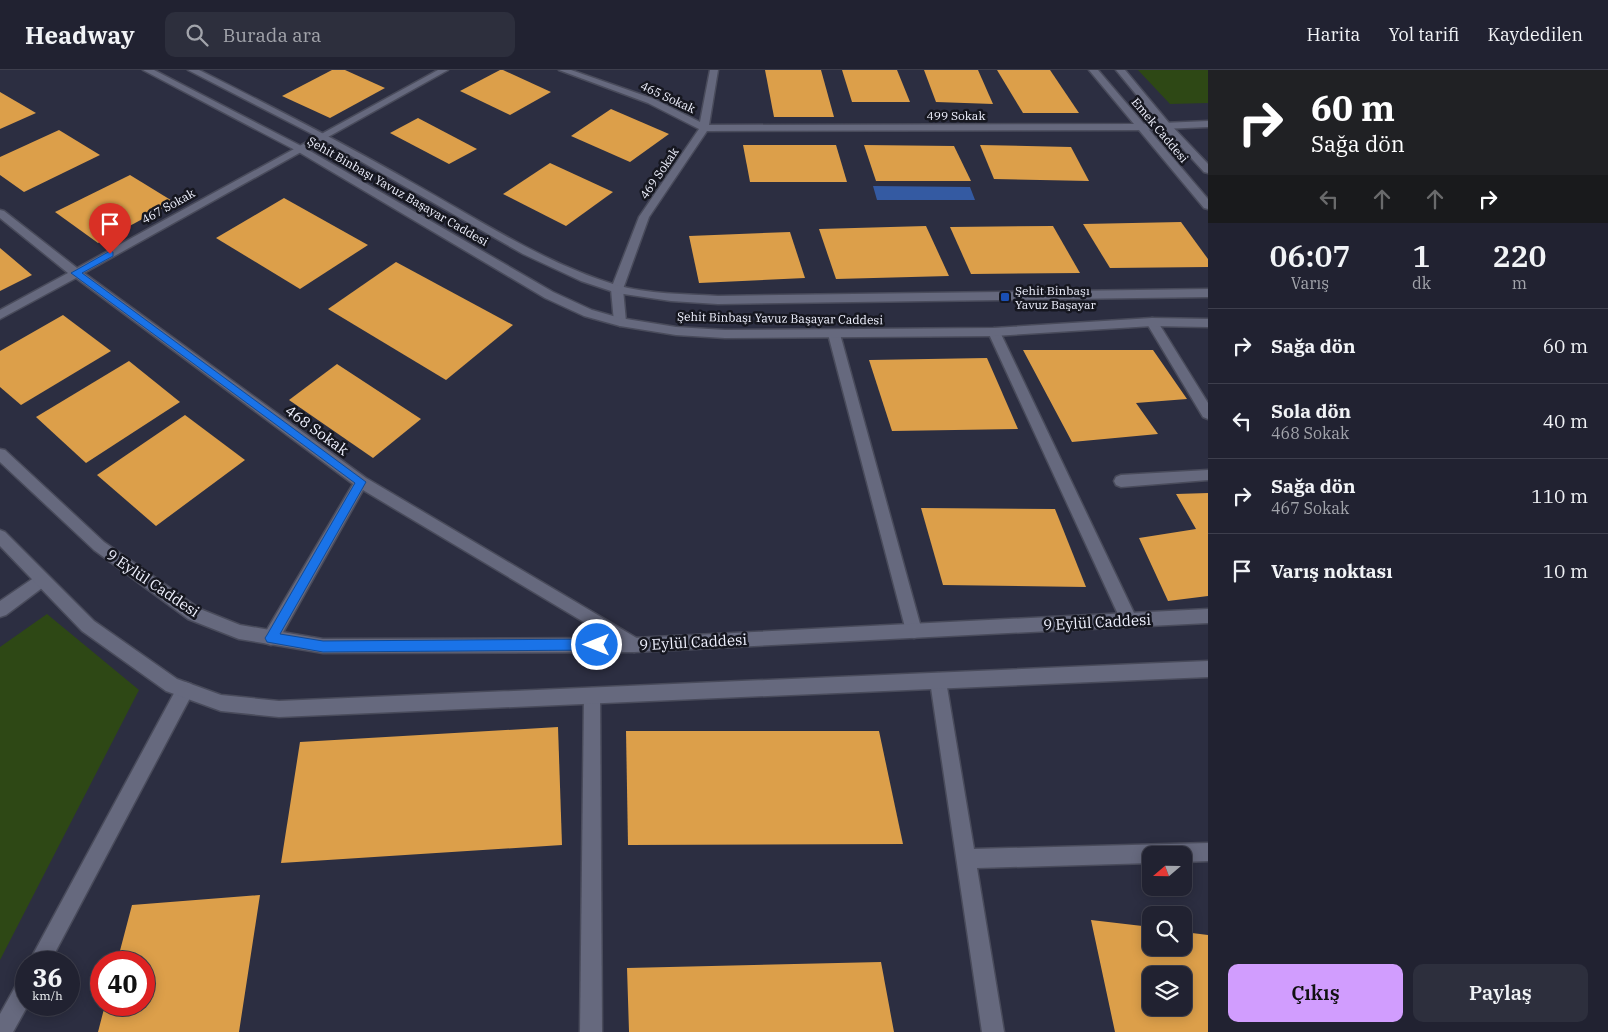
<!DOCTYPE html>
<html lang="tr">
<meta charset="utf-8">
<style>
:root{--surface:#212231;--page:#2d2f3d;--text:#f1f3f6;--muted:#a2a4ab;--line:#3e3f4d;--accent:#d19dfe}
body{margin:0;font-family:"IBM Plex Serif",serif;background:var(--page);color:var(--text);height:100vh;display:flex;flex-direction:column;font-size:19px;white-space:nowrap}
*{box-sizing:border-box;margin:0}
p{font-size:16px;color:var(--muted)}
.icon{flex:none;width:28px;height:28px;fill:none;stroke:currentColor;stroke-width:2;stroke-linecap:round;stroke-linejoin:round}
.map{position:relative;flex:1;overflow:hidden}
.sheet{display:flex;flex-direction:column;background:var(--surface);width:400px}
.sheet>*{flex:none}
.top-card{background:#202124;color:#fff;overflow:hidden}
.needle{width:32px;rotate:250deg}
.buttons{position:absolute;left:1142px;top:776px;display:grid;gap:10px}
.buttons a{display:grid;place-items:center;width:50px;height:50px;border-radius:10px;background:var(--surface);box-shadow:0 2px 12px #0003,0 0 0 1px var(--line);font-size:25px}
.speed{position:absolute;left:15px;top:881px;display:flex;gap:10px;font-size:25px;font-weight:700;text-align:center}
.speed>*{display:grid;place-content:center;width:65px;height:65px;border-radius:50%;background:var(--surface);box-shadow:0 2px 12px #0003,0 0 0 1px var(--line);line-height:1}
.speed small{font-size:12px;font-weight:400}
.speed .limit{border:8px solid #d22;background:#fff;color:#111}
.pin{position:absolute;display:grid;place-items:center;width:42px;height:42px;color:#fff;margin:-51px -21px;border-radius:50% 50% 50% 0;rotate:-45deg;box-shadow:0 0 5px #0007}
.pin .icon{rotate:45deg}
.me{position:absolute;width:55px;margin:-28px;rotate:270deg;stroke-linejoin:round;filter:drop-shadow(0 0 4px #0008)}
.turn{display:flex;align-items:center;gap:18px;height:105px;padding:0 20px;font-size:22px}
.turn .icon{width:65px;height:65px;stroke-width:2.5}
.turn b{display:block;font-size:35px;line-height:42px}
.lanes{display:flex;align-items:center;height:48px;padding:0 20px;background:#0003;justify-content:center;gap:25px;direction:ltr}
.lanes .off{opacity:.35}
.eta{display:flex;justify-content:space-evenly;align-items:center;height:85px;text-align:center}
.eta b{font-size:30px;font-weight:600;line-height:35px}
.cta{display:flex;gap:10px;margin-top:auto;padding:10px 20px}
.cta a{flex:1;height:58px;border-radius:10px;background:var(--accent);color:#111;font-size:20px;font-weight:600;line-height:58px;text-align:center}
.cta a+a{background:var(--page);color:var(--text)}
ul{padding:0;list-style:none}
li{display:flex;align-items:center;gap:15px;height:75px;padding:0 20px;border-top:1px solid var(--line)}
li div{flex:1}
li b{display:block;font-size:19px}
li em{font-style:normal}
header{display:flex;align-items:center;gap:30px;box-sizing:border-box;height:70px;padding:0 25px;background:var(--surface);border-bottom:1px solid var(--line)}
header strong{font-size:24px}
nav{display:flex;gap:28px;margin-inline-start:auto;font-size:18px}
.search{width:350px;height:45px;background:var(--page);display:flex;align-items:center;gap:12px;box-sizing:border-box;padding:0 18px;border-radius:10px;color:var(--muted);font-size:19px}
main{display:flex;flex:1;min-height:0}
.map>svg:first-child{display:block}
.green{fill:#2e4815}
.water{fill:#345aa2}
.building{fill:#dc9f4a;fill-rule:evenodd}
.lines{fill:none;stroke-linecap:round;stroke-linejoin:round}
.street-casing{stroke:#494b5b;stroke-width:3}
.secondary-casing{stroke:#494b5b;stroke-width:3}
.street{fill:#66697e;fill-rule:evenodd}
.secondary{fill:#66697e;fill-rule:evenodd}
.route{fill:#1a73e8;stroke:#114b97}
.transit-dot{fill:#1a4fb4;stroke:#161720;stroke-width:2}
.labels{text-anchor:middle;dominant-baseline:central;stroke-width:5;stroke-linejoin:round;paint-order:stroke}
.far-street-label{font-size:12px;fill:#f0f2ff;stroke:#161720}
.far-poi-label{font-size:12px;fill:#f0f2ff;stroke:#161720;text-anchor:start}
.street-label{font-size:15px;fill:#f0f2ff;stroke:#161720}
</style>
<header>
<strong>Headway</strong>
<div class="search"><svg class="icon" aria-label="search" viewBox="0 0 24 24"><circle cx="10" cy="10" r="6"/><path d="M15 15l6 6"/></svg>Burada ara</div>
<nav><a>Harita</a><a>Yol tarifi</a><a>Kaydedilen</a></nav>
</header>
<main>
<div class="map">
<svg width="1208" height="962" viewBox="0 0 1208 962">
<rect width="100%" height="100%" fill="#2c2e41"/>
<g class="green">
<polygon points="1138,0 1208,0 1208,33 1170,34"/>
<polygon points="47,544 139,620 0,890 0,577"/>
</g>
<polygon class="water" points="873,116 970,117 975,130 877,130"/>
<g class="building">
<polygon points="332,0 345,0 385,18 330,48 282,26"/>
<polygon points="500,0 503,0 551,22 510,45 460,21"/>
<polygon points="765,0 821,0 834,47 774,47"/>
<polygon points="842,0 897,0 910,32 852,32"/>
<polygon points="924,0 978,0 993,34 936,32"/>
<polygon points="997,0 1050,0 1079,43 1023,43"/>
<polygon points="0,22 36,43 0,59"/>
<polygon points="611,39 669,64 630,92 571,66"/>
<polygon points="418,48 477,79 449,94 390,63"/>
<polygon points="59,60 100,85 24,122 0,105 0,87"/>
<polygon points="743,75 836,75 847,112 750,112"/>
<polygon points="864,75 954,76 971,111 876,111"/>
<polygon points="980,75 1071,77 1089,111 994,109"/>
<polygon points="550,93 613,122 566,156 503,124"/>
<polygon points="130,105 174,132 98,173 55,142"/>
<polygon points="284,128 368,175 300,219 216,168"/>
<polygon points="1181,152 1208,189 1208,197 1110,198 1083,154"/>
<polygon points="926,156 949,206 836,209 819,159"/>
<polygon points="1053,156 1080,203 971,204 950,157"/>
<polygon points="790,162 805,208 699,213 689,166"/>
<polygon points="0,178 32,205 0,221"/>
<polygon points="396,192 513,255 446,310 328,239"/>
<polygon points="63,245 111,281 21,335 0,317 0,281"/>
<polygon points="1023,280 1153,280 1187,329 1136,333 1158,364 1072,372"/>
<polygon points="987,288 1018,359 892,361 869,290"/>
<polygon points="129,291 180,332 86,393 36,347"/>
<polygon points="337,294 421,349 373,388 289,330"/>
<polygon points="185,345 245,390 156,456 97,405"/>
<polygon points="1208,423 1208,526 1168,531 1139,468 1196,459 1176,424"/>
<polygon points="921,438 1055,439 1086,517 943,515"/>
<polygon points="558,657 562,775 281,793 300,672"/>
<polygon points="626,661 879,661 903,774 628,775"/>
<polygon points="260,825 239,962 98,962 105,935 144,935 144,892 117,892 132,835"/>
<path d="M1091 850 1151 857V878H1184V862L1208 865V962H1115ZM1151 905H1184V938H1151Z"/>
<polygon points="881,892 894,962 629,962 627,898"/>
</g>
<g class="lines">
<g class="street-casing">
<g id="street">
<polygon points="438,0 448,0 84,203 366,408 640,570 642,575 640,580 634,582 363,420 277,573 271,575 265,573 263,568 265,563 353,414 76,208 0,249 0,240 68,203 0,148 0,140 4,141 77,198"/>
<polygon points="559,0 571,0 654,29 700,52 710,0 718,0 709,55 1140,54 1208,51 1208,57 1140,60 707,61 649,147 623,219 626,252 620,256 614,252 611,219 639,147 699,59 648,33"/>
<polygon points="1152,248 1156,249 1208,333 1208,349 1203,347 1146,252"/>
<polygon points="994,258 1000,262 1135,545 1137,550 1135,555 1129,557 1123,555 988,262"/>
<polygon points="834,260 840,264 922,561 920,566 914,568 908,566 906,561 828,264"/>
<polygon points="1208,400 1208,410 1121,417 1116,415 1114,411 1116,407 1121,405"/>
<polygon points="41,503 46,505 49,510 46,515 6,545 0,547 0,531"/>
<polygon points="938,603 944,605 946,611 974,779 1208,773 1208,791 1184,792 1184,785 1151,785 1151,793 977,798 1004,962 982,962 930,611 932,605"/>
<polygon points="185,612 191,614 193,620 191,626 50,892 29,892 179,614"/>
<polygon points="592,618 598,620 600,626 602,962 580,962 584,626 586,620"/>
<polygon points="26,907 28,935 13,962 0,962 0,944 19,910"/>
</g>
</g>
<g class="secondary-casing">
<g id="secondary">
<polygon points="143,0 154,0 303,77 553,222 592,240 620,248 676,257 725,260 994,258 1152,248 1208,249 1208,257 1152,256 994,266 725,268 676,265 620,256 584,246 545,228 297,81"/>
<path d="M188 0H199C271 36 343 73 413 113 479 150 544 193 616 215 647 224 686 224 718 226L1208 219V227L718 234 671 231 617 223 581 211 523 184 320 68Z"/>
<polygon points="1089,0 1098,0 1208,129 1208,139 1204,138"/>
<polygon points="1116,0 1125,0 1169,53 1208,94 1208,103 1204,102 1163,57"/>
<polygon points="0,379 5,380 104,472 200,539 240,555 323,569 634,568 1208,539 1208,553 634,582 323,583 239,569 188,549 94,480 0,392"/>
<polygon points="0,460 5,462 94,551 177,609 221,625 279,631 1208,591 1208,607 279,647 221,641 166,621 82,561 0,476"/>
</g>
</g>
<use href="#street" class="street"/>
<use href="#secondary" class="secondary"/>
</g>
<polygon class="route" points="110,181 113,182 113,186 82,203 366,412 280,564 323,571 597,569 601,571 603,575 601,579 597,580 323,582 267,572 265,568 267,565 355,413 71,203"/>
<rect class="transit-dot" x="1000" y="222" width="10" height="10" rx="2.5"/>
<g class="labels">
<g class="far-street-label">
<text transform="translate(668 27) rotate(25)">465 Sokak</text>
<text x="956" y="45">499 Sokak</text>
<text transform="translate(1160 60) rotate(50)">Emek Caddesi</text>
<text transform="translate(659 103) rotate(-56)">469 Sokak</text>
<text transform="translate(398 121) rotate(30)">Şehit Binbaşı Yavuz Başayar Caddesi</text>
<text transform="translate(168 136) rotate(-29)">467 Sokak</text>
<text transform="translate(780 248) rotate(1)">Şehit Binbaşı Yavuz Başayar Caddesi</text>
</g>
<g class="far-poi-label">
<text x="1015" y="220">Şehit Binbaşı<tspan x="1015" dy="14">Yavuz Başayar</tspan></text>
</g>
<g class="street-label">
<text transform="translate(317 360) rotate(36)">468 Sokak</text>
<text transform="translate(153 513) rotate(34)">9 Eylül Caddesi</text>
<text transform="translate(1097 552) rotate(-3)">9 Eylül Caddesi</text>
<text transform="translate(693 572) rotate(-3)">9 Eylül Caddesi</text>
</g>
</g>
</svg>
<div class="buttons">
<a><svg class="needle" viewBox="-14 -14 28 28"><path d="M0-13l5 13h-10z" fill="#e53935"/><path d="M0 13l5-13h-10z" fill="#a2a4ab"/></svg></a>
<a><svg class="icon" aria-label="search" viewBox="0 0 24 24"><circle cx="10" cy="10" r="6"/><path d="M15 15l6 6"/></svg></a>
<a><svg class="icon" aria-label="layers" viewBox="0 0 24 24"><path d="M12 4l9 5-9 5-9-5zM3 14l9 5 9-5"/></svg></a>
</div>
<div class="speed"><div>36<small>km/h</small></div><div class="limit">40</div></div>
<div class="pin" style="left:110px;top:184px;background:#d93025"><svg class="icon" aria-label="arrive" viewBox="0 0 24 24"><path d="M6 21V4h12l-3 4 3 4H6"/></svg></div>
<svg class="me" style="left:597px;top:575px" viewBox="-20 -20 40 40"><circle r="17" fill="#1a73e8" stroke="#fff" stroke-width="3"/><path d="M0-11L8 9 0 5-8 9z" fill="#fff"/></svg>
</div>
<section class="sheet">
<div class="top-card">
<div class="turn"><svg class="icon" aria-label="right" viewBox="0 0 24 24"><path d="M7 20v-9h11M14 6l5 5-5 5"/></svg><div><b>60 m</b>Sağa dön</div></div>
<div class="lanes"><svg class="icon off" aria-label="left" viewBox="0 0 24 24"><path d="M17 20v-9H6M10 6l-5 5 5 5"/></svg><svg class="icon off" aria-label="ahead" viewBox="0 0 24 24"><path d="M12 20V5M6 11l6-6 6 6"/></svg><svg class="icon off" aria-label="ahead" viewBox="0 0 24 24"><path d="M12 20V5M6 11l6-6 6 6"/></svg><svg class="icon" aria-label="right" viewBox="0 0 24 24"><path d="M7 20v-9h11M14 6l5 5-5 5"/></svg></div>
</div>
<div class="eta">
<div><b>06:07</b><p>Varış</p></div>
<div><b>1</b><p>dk</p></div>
<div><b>220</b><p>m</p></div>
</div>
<ul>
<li><svg class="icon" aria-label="right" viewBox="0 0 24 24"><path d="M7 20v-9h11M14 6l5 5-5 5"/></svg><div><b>Sağa dön</b></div><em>60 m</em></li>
<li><svg class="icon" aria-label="left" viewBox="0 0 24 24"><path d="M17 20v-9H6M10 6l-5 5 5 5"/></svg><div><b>Sola dön</b><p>468 Sokak</p></div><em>40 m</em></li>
<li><svg class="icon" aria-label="right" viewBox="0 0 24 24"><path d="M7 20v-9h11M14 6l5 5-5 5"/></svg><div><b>Sağa dön</b><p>467 Sokak</p></div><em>110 m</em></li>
<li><svg class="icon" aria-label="arrive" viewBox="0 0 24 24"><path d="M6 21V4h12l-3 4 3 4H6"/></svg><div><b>Varış noktası</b></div><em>10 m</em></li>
</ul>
<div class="cta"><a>Çıkış</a><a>Paylaş</a></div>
</section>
</main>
